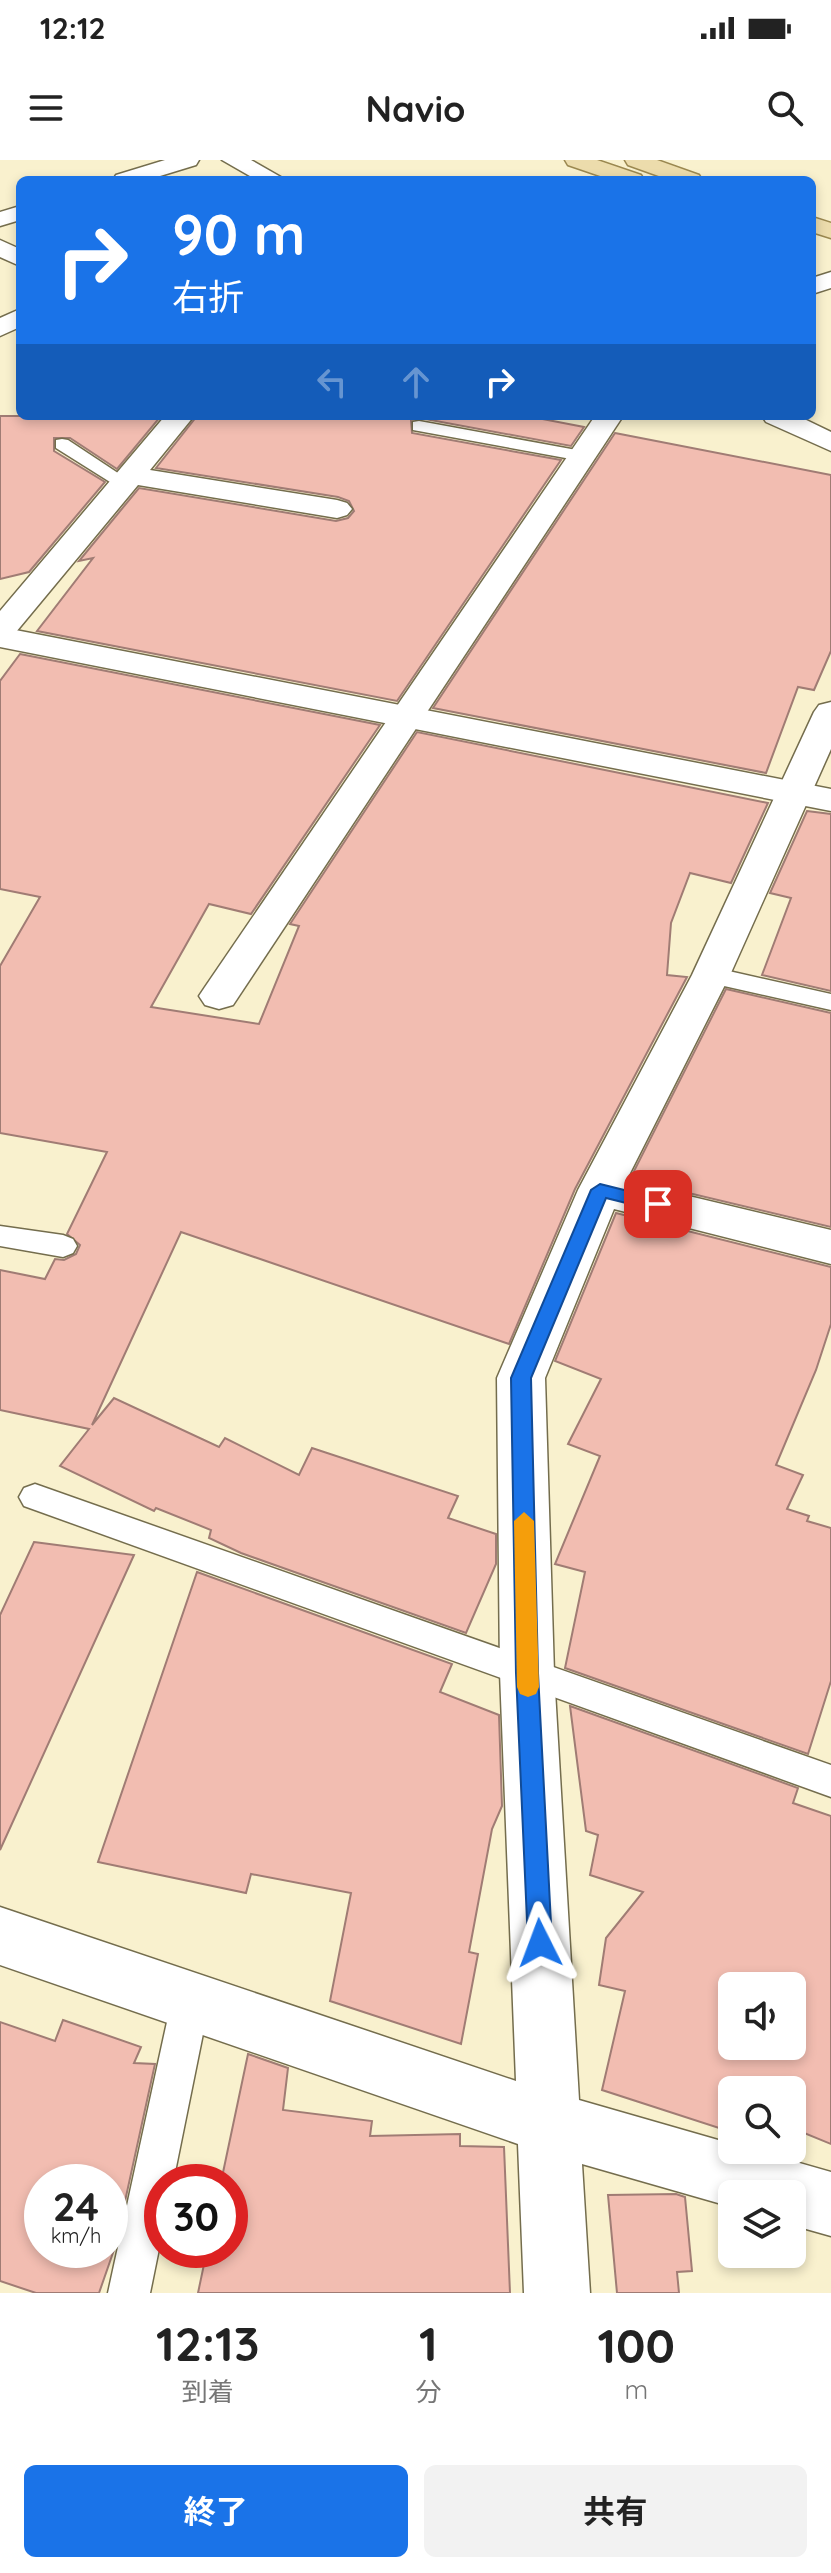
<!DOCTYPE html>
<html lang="ja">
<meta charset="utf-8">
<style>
:root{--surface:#fff;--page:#f2f2f2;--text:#222;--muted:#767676;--accent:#1a73e8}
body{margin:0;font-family:Quicksand,"Noto Sans JP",sans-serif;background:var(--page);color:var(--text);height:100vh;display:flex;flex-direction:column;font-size:30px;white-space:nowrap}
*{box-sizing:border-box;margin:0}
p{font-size:26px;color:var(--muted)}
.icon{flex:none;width:44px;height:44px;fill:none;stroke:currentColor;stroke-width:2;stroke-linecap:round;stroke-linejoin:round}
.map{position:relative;height:2133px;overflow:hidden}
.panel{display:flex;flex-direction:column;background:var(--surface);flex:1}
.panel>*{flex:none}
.guide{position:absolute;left:16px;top:16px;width:800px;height:244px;border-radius:12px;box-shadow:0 4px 12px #0003;background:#1a73e8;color:#fff;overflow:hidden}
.fabs{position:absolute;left:718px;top:1812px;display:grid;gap:16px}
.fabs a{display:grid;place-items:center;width:88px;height:88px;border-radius:12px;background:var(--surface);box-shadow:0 4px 12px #0003;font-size:40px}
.speed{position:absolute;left:24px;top:2004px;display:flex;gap:16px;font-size:40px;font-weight:700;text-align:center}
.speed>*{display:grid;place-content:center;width:104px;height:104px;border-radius:50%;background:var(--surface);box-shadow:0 4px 12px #0003;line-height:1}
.speed small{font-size:20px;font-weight:400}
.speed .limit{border:12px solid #d22;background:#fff;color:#111}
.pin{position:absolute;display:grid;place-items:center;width:68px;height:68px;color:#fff;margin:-34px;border-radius:16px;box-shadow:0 4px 12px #0006}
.me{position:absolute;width:88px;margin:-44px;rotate:357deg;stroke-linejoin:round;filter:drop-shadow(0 0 6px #0008)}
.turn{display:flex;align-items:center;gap:28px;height:168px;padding:0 24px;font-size:36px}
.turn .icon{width:104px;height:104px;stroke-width:2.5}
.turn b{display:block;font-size:56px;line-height:68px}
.lanes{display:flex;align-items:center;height:76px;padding:0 24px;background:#0003;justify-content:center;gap:40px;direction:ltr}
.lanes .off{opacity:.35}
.eta{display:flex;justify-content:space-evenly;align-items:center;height:136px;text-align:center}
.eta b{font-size:48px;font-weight:700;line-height:56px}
.cta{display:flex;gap:16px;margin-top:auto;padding:16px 24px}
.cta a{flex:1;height:92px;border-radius:12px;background:var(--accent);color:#fff;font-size:32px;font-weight:700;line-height:92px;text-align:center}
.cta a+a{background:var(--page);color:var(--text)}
.status{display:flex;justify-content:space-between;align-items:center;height:56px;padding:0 40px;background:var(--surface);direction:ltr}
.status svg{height:22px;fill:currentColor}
header{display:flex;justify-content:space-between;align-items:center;height:104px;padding:0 24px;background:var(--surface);font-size:36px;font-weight:700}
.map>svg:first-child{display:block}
.building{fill:#f2bdb1;stroke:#a07c74;stroke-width:2;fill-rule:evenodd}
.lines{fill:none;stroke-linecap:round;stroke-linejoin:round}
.lane-casing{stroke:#746d4d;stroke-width:3}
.street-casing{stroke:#746d4d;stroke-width:3}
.secondary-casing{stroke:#746d4d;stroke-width:3}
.primary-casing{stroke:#9b8850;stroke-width:3}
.lane{fill:#fff;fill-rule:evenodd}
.street{fill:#fff;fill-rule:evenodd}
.secondary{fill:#fff;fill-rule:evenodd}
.primary{fill:#ecdcac;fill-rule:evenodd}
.route{fill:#1a73e8;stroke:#114b97;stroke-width:2}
.slow{fill:#f59e0b}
</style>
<div class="status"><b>12:12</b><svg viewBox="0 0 49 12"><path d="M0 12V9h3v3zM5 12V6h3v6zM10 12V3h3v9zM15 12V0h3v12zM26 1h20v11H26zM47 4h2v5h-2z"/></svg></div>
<header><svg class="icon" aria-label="menu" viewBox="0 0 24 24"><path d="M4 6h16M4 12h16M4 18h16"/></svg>Navio<svg class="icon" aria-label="search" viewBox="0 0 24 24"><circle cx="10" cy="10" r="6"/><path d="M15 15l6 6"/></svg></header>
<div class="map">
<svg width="831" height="2133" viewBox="0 0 831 2133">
<rect width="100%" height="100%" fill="#f9f1ce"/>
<g class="building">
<polygon points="0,256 161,256 117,309 70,278 54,278 54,291 105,322 29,412 0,419"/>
<polygon points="197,256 527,256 584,267 571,286 420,258 411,260 412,273 561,300 397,541 37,471 93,398 79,401 139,328 336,361 348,358 354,351 349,341 338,337 156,308"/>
<polygon points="615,273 831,315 831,491 814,530 798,527 766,613 433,548"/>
<polygon points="20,494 380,565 251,754 209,744 151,847 259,864 299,766 290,764 417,572 768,643 731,723 690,713 671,763 667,815 687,817 575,1029 509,1184 181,1072 92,1265 114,1238 219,1287 225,1278 299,1315 312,1288 458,1336 448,1358 496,1374 496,1404 466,1473 241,1393 209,1378 211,1370 156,1348 154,1351 60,1306 89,1269 0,1250 0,1110 45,1119 55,1099 64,1100 76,1094 80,1085 67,1074 107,992 0,973 0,806 40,737 0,729 0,521"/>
<polygon points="807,651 831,654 831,831 762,815 791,738 770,733"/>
<polygon points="726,829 831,853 831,1067 630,1019"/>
<polygon points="616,1053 831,1107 831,1164 816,1210 776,1305 803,1315 787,1349 809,1356 807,1361 831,1368 831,1521 808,1594 565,1508 585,1412 555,1404 600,1296 568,1284 601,1219 555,1201"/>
<polygon points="34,1382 134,1395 0,1690 0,1455"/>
<polygon points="197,1412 452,1504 440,1532 499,1555 502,1646 492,1669 469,1792 478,1794 461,1884 330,1841 351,1733 251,1714 246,1733 98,1702"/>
<path d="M570 1546 798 1628 793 1643 831 1656V1984L792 1968V1930H732V1945L725 1942 719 1968 602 1930 625 1831 599 1825 606 1778 643 1732 590 1715 598 1675 586 1671ZM732 1826H792V1886H732Z"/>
<path d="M63 1860 141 1887 134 1903 155 1904 115 2087 99 2133H36L0 2121V1862L55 1881ZM42 2022H110V2090H42Z"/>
<polygon points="248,1894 288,1908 283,1950 372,1961 370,1976 460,1974 460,1986 504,1987 510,2133 198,2133 207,2090 230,2090 230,2022 221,2022"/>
<polygon points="676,2034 685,2037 692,2111 677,2112 679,2133 617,2133 608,2035"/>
</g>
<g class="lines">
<g class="lane-casing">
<g id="lane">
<polygon points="419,261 582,291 591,296 582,301 413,270 413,262"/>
<polygon points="62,279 68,280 133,323 124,328 118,327 56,288 56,280"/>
<polygon points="711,807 831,834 831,850 702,821 699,815 702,809"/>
<polygon points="0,1066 63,1075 73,1079 77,1086 73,1093 63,1097 0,1086"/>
<polygon points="35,1324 831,1605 831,1637 24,1346 19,1337 24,1328"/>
<polygon points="191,1820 204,1826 210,1839 173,2022 162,2022 162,2074 150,2133 108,2133 172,1839 178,1826"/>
</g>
</g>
<g class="street-casing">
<g id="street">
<polygon points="165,0 199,0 196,5 147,20 113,20 116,15"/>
<polygon points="222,0 251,0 286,20 257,20"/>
<polygon points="20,46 20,60 0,66 0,52"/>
<polygon points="0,80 20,89 20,106 0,97"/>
<polygon points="831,112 831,128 812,134 812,118"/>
<polygon points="20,149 20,167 0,176 0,158"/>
<polygon points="165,256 194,256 150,310 337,340 347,343 352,349 347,355 337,358 138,325 11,478 0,481 0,451"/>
<polygon points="595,256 623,256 233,845 219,849 205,845 199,836 205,827"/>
<polygon points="762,256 798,256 831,272 831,291 766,262"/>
<polygon points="831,542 831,589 730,815 626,1021 831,1070 831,1104 614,1049 545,1218 554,1513 579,1940 732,1984 732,1990 754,1990 831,2012 831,2076 792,2065 792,2034 732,2034 732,2047 582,2004 590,2133 524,2133 518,1984 0,1805 0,1747 516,1921 500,1513 497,1218 578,1030 692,815 814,552 819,545"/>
</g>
</g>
<g class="secondary-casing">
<polygon id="secondary" points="0,467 831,629 831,651 0,487"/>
</g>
<g class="primary-casing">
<g id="primary">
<polygon points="565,0 597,0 641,15 644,20 612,20 568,5"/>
<polygon points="625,0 657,0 699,15 702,20 670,20 628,5"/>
<polygon points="812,57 831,63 831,78 812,72"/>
</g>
</g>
<use href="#lane" class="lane"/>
<use href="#street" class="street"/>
<use href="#secondary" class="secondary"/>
<use href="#primary" class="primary"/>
</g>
<polygon class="route" points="600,1024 664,1040 667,1044 658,1051 606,1038 531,1218 538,1513 552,1783 549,1792 540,1795 531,1792 528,1783 516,1513 511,1218 591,1030"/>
<polygon class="slow" points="524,1352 534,1361 539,1527 536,1534 528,1537 520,1534 517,1527 514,1361"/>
</svg>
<div class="fabs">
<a><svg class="icon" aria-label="sound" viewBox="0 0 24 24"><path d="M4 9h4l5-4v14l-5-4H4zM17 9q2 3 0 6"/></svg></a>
<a><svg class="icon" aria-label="search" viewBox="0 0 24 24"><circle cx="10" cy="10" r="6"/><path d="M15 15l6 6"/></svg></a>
<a><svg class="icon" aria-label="layers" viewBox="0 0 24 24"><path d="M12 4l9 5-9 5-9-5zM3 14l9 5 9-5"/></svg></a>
</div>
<div class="speed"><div>24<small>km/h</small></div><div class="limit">30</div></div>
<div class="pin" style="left:658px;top:1044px;background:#d93025"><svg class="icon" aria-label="arrive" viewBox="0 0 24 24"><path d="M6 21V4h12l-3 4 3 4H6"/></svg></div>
<svg class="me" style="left:540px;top:1783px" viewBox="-20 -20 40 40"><path d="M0-17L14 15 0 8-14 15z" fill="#1a73e8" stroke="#fff" stroke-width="4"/></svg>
<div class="guide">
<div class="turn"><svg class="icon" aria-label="right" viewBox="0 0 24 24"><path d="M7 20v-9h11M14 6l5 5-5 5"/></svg><div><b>90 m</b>右折</div></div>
<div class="lanes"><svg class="icon off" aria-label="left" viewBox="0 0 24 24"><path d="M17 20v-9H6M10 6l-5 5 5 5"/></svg><svg class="icon off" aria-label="ahead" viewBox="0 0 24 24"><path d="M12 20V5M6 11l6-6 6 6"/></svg><svg class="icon" aria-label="right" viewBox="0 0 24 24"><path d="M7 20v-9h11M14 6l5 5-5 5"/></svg></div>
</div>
</div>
<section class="panel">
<div class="eta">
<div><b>12:13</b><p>到着</p></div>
<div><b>1</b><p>分</p></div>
<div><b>100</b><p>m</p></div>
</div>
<div class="cta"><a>終了</a><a>共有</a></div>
</section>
